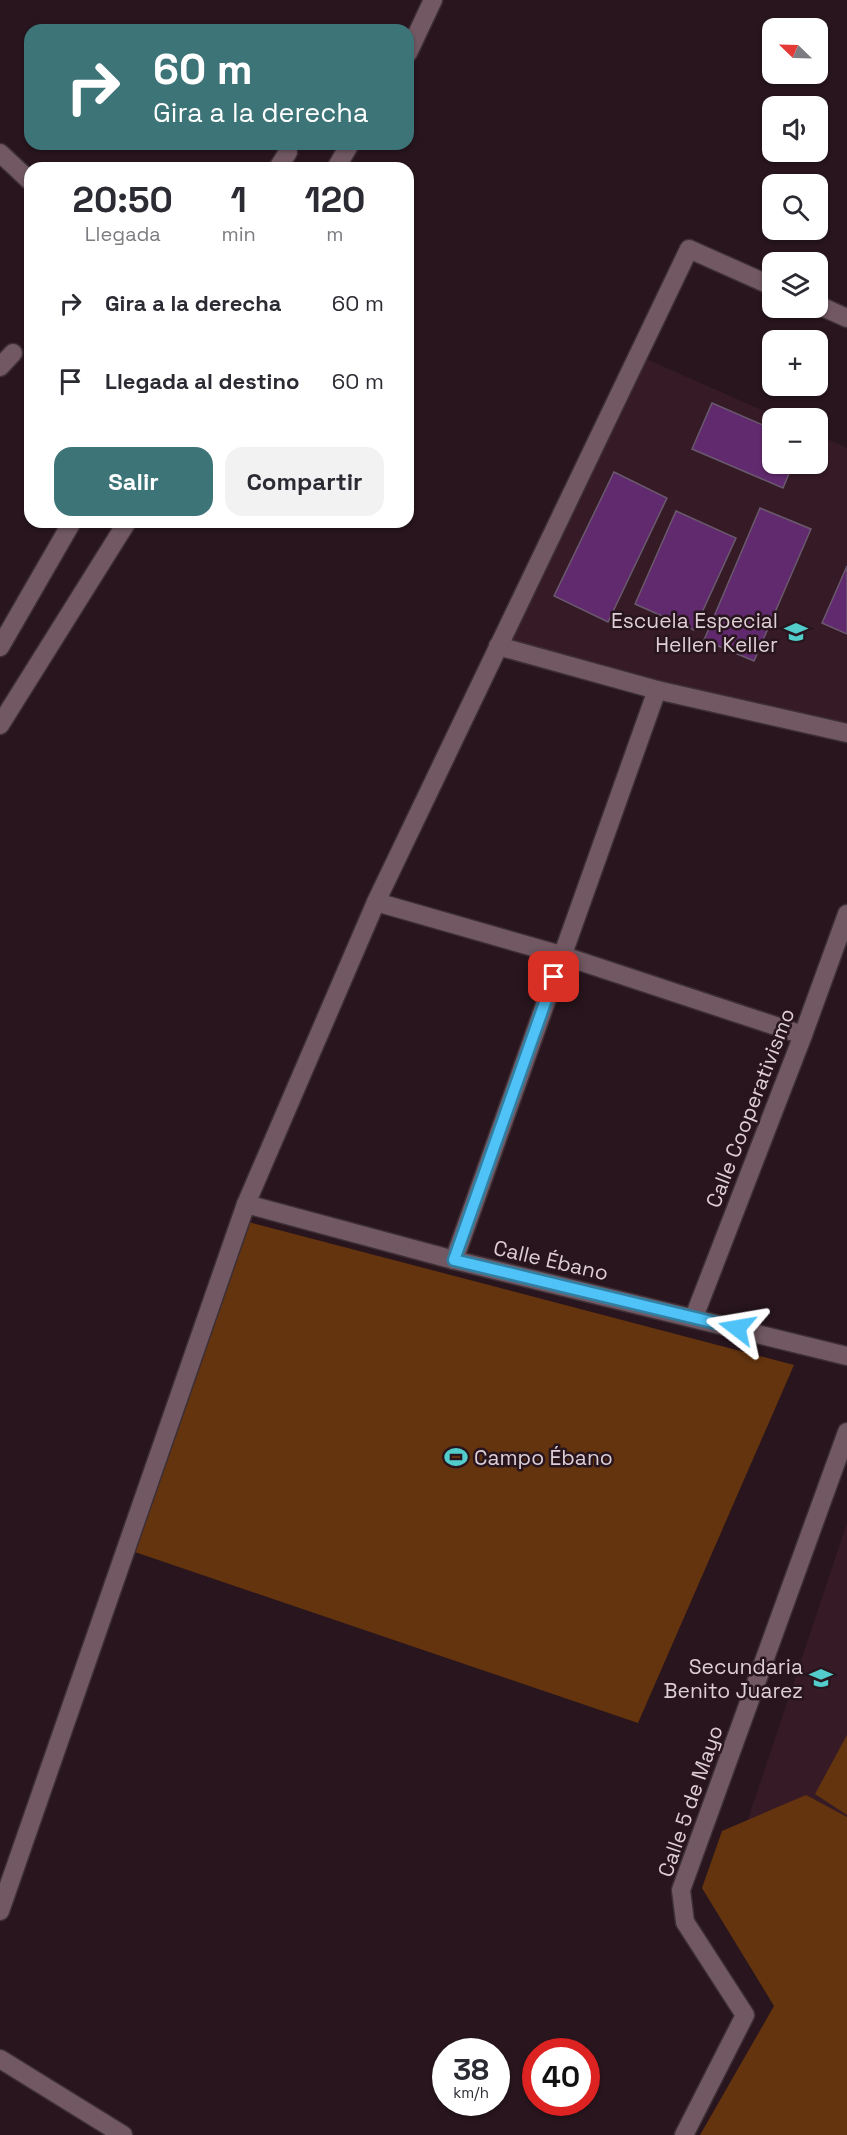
<!DOCTYPE html>
<html lang="es">
<meta charset="utf-8">
<style>
:root{--surface:#fff;--page:#f2f2f3;--text:#2b2b33;--muted:#7c7c81;--accent:#3d7478}
body{margin:0;font-family:"Space Grotesk",sans-serif;background:var(--page);color:var(--text);height:100vh;display:flex;flex-direction:column;font-size:22px;white-space:nowrap}
*{box-sizing:border-box;margin:0}
p{font-size:20px;color:var(--muted)}
.icon{flex:none;width:33px;height:33px;fill:none;stroke:currentColor;stroke-width:2;stroke-linecap:round;stroke-linejoin:round}
.map{position:relative;flex:1;overflow:hidden}
.drawer{position:absolute;left:24px;top:162px;width:390px;height:366px;display:flex;flex-direction:column;background:var(--surface);border-radius:18px;box-shadow:0 2px 4px #0004}
.drawer>*{flex:none}
.banner{position:absolute;left:24px;top:24px;width:390px;height:126px;border-radius:18px;box-shadow:0 2px 4px #0004;background:#3d7478;color:#fff;overflow:hidden}
.needle{width:39px;rotate:293deg}
.controls{position:absolute;left:762px;top:18px;display:grid;gap:12px}
.controls a{display:grid;place-items:center;width:66px;height:66px;border-radius:12px;background:var(--surface);box-shadow:0 2px 4px #0004;font-size:30px}
.speed{position:absolute;left:432px;top:2038px;display:flex;gap:12px;font-size:30px;font-weight:700;text-align:center}
.speed>*{display:grid;place-content:center;width:78px;height:78px;border-radius:50%;background:var(--surface);box-shadow:0 2px 4px #0004;line-height:1}
.speed small{font-size:15px;font-weight:400}
.speed .limit{border:9px solid #d22;background:#fff;color:#111}
.pin{position:absolute;display:grid;place-items:center;width:51px;height:51px;color:#fff;margin:-26px;border-radius:12px;box-shadow:0 3px 9px #0006}
.me{position:absolute;width:66px;margin:-33px;rotate:284deg;stroke-linejoin:round;filter:drop-shadow(0 0 4px #0008)}
.turn{display:flex;align-items:center;gap:21px;height:126px;padding:0 30px;font-size:27px}
.turn .icon{width:78px;height:78px;stroke-width:2.5}
.turn b{display:block;font-size:42px;line-height:51px}
.eta{display:flex;justify-content:space-evenly;align-items:center;height:102px;text-align:center}
.eta b{font-size:36px;font-weight:700;line-height:42px}
.primary-button{display:flex;gap:12px;margin-top:auto;padding:12px 30px}
.primary-button a{flex:1;height:69px;border-radius:18px;background:var(--accent);color:#fff;font-size:24px;font-weight:700;line-height:69px;text-align:center}
.primary-button a+a{background:var(--page);color:var(--text)}
ul{padding:0;list-style:none}
li{display:flex;align-items:center;gap:18px;height:78px;padding:0 30px}
li div{flex:1}
li b{display:block;font-size:22px}
li em{font-style:normal}
.map>svg:first-child{display:block}
.built{fill:#361b27}
.green{fill:#64340e}
.building{fill:#622a6e;stroke:#69596c;stroke-width:1.5}
.lines{fill:none;stroke-linecap:round;stroke-linejoin:round}
.street-casing{stroke:#3d2f35;stroke-width:21}
.secondary-casing{stroke:#3d2f35;stroke-width:21}
.street{stroke:#715862;stroke-width:18}
.secondary{stroke:#715862;stroke-width:18}
.route-casing{stroke:#337fa1;stroke-width:15}
.route{stroke:#4fc3f7;stroke-width:10}
.labels{text-anchor:middle;dominant-baseline:central;stroke-width:5;stroke-linejoin:round;paint-order:stroke}
.poi-label{font-size:21px;fill:#decfd5;stroke:#28151d;text-anchor:end}
.street-label{font-size:21px;fill:#decfd5;stroke:#28151d}
</style>
<div class="map">
<svg width="847" height="2135" viewBox="0 0 847 2135">
<rect width="100%" height="100%" fill="#28151d"/>
<g class="built">
<polygon points="637,355 780,418 772,418 772,464 818,464 818,435 847,448 847,736 498,646"/>
<polygon points="847,1523 847,1875 743,1834"/>
</g>
<g class="green">
<polygon points="241,1220 794,1365 638,1723 126,1549"/>
<polygon points="847,1735 847,1815 815,1794"/>
<polygon points="806,1795 847,1817 847,2135 700,2135 774,2006 702,1888 722,1831"/>
</g>
<g class="building">
<polygon points="712,403 772,429 772,464 793,464 783,488 692,449"/>
<polygon points="614,472 667,498 608,622 554,596"/>
<polygon points="760,508 811,529 754,661 704,640"/>
<polygon points="676,511 736,538 694,630 635,604"/>
<polygon points="847,566 847,634 822,623"/>
</g>
<g class="lines">
<g class="street-casing">
<g id="street">
<polyline points="408,53 433,0"/>
<polyline points="0,153 30,181"/>
<polyline points="278,168 288,152"/>
<polyline points="336,168 350,144"/>
<polyline points="818,305 847,318"/>
<polyline points="0,367 13,353"/>
<polyline points="498,646 657,690 847,733"/>
<polyline points="0,647 72,522"/>
<polyline points="0,725 127,522"/>
<polyline points="376,902 561,955 803,1035"/>
<polyline points="246,1204 376,902 689,249 772,286"/>
<polyline points="454,1260 657,690"/>
<polyline points="694,1317 803,1035 847,914"/>
<polyline points="0,2059 123,2135"/>
<polyline points="684,2135 745,2015 685,1922 681,1890 847,1432"/>
</g>
</g>
<g class="secondary-casing">
<polyline id="secondary" points="0,1911 246,1204 454,1260 847,1356"/>
</g>
<use href="#street" class="street"/>
<use href="#secondary" class="secondary"/>
</g>
<g class="lines">
<g class="route-casing">
<polyline id="route" points="554,977 454,1260 737,1328"/>
</g>
<use href="#route" class="route"/>
</g>
<defs>
<g id="school-bare" transform="scale(1.8)"><path d="M0-5L7-2L0 1L-7-2ZM-4 1L0 2.5L4 1V4Q0 6-4 4Z" fill="#52cdcc" stroke="#28151d" stroke-width="2.5" paint-order="stroke"/></g>
<g id="stadium-bare" transform="scale(1.8)"><path d="M0-5a6.5 5 0 1 0 0 10a6.5 5 0 1 0 0-10ZM-3.5-1.8h7v3.6h-7Z" fill="#52cdcc" stroke="#28151d" stroke-width="2.5" paint-order="stroke"/></g>
</defs>
<g fill-rule="evenodd">
<use href="#school-bare" x="796" y="632"/>
<use href="#stadium-bare" x="456" y="1457"/>
<use href="#school-bare" x="821" y="1678"/>
</g>
<g class="labels">
<g class="poi-label">
<text x="778" y="620">Escuela Especial<tspan x="778" dy="24">Hellen Keller</tspan></text>
<text x="474" y="1457" text-anchor="start">Campo Ébano</text>
<text x="803" y="1666">Secundaria<tspan x="803" dy="24">Benito Juarez</tspan></text>
</g>
<g class="street-label">
<text transform="translate(750 1108) rotate(-69)">Calle Cooperativismo</text>
<text transform="translate(551 1260) rotate(13)">Calle Ébano</text>
<text transform="translate(690 1801) rotate(-71)">Calle 5 de Mayo</text>
</g>
</g>
</svg>
<div class="controls">
<a><svg class="needle" viewBox="-14 -14 28 28"><path d="M0-13l5 13h-10z" fill="#e53935"/><path d="M0 13l5-13h-10z" fill="#7c7c81"/></svg></a>
<a><svg class="icon" aria-label="sound" viewBox="0 0 24 24"><path d="M4 9h4l5-4v14l-5-4H4zM17 9q2 3 0 6"/></svg></a>
<a><svg class="icon" aria-label="search" viewBox="0 0 24 24"><circle cx="10" cy="10" r="6"/><path d="M15 15l6 6"/></svg></a>
<a><svg class="icon" aria-label="layers" viewBox="0 0 24 24"><path d="M12 4l9 5-9 5-9-5zM3 14l9 5 9-5"/></svg></a>
<a>+</a>
<a>−</a>
</div>
<div class="speed"><div>38<small>km/h</small></div><div class="limit">40</div></div>
<div class="pin" style="left:554px;top:977px;background:#d93025"><svg class="icon" aria-label="arrive" viewBox="0 0 24 24"><path d="M6 21V4h12l-3 4 3 4H6"/></svg></div>
<svg class="me" style="left:737px;top:1328px" viewBox="-20 -20 40 40"><path d="M0-17L14 15 0 8-14 15z" fill="#4fc3f7" stroke="#fff" stroke-width="4"/></svg>
<div class="banner">
<div class="turn"><svg class="icon" aria-label="right" viewBox="0 0 24 24"><path d="M7 20v-9h11M14 6l5 5-5 5"/></svg><div><b>60 m</b>Gira a la derecha</div></div>
</div>
<section class="drawer">
<div class="eta">
<div><b>20:50</b><p>Llegada</p></div>
<div><b>1</b><p>min</p></div>
<div><b>120</b><p>m</p></div>
</div>
<ul>
<li><svg class="icon" aria-label="right" viewBox="0 0 24 24"><path d="M7 20v-9h11M14 6l5 5-5 5"/></svg><div><b>Gira a la derecha</b></div><em>60 m</em></li>
<li><svg class="icon" aria-label="arrive" viewBox="0 0 24 24"><path d="M6 21V4h12l-3 4 3 4H6"/></svg><div><b>Llegada al destino</b></div><em>60 m</em></li>
</ul>
<div class="primary-button"><a>Salir</a><a>Compartir</a></div>
</section>
</div>
